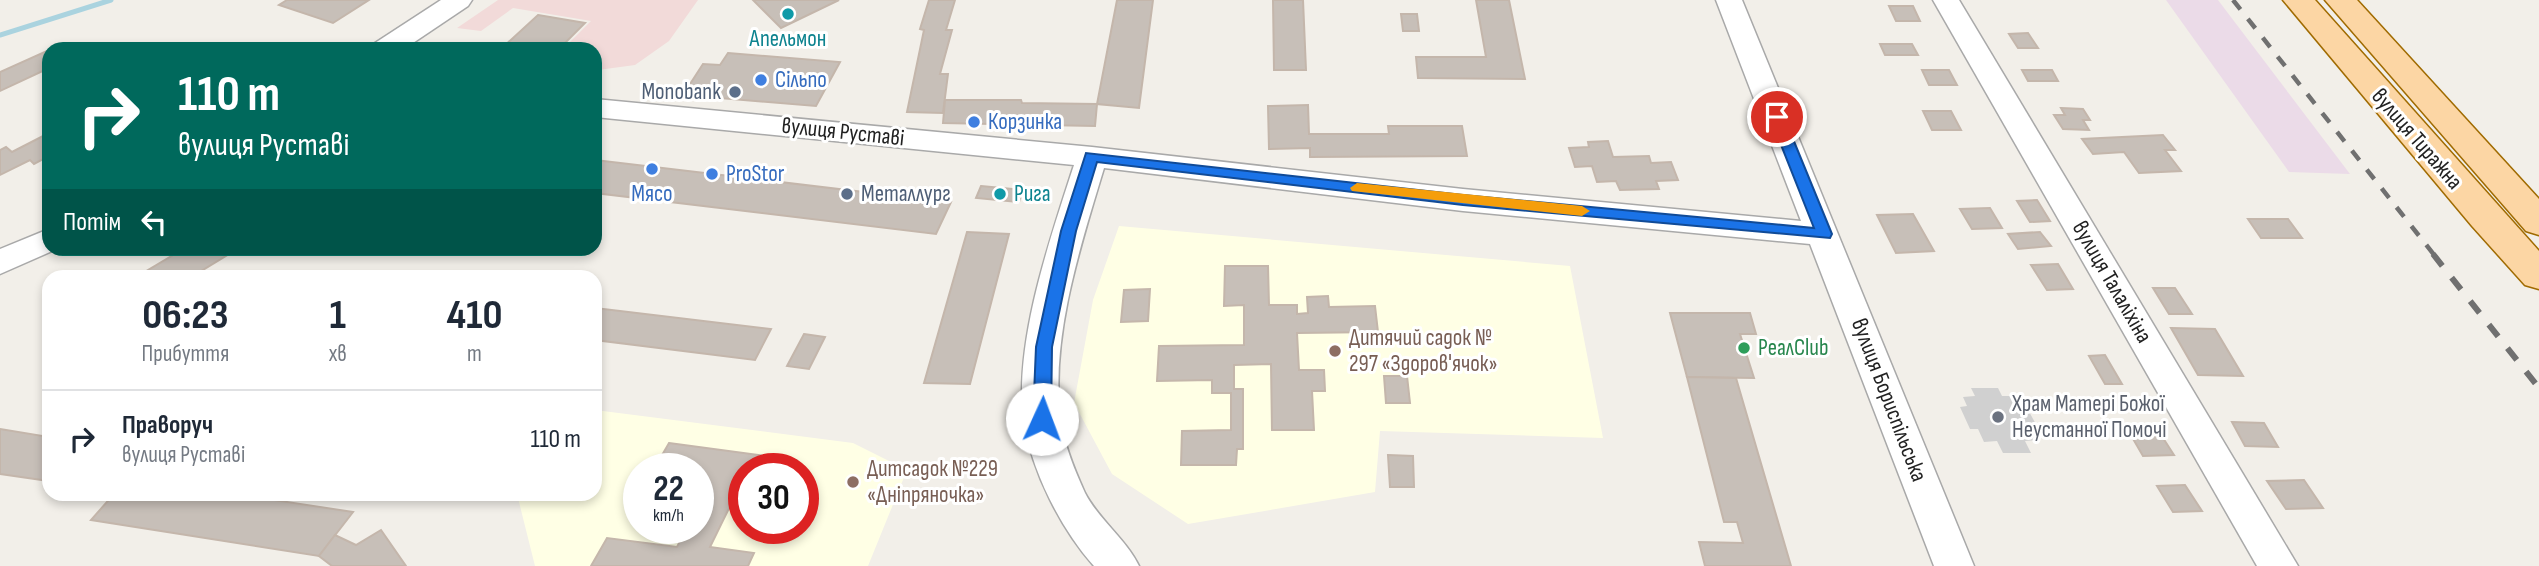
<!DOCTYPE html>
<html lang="uk">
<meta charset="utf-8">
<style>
:root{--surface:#fff;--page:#f6f6f7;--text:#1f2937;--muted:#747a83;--line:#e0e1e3}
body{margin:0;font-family:"Sofia Sans Condensed",sans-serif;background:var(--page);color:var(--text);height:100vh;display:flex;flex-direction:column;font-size:26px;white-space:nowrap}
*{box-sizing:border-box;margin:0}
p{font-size:23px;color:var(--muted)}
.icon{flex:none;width:38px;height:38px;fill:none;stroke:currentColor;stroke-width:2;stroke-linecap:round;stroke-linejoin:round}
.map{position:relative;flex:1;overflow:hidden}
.drawer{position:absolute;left:42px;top:270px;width:560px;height:231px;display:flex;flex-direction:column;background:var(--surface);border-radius:21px;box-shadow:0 4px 10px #0003}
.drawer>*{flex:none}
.banner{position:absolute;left:42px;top:42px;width:560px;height:214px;border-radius:21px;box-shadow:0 4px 10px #0003;background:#00695c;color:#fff;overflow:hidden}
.speed{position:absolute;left:623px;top:453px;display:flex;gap:14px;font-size:35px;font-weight:700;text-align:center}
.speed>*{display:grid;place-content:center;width:91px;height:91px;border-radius:50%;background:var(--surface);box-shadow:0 4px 10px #0003;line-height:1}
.speed small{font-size:18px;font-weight:400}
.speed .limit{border:10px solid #d22;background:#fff;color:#111}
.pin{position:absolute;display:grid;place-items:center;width:60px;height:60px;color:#fff;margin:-30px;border:4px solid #fff;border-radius:50%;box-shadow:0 2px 7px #0007}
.me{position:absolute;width:77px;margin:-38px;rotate:2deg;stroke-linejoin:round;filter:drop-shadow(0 0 5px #0008)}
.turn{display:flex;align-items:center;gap:24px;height:147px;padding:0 21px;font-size:32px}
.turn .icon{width:91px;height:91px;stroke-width:2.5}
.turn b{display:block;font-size:49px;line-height:60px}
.then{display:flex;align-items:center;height:66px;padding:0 21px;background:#0003;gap:14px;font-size:26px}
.eta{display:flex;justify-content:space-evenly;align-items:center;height:119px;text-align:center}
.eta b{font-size:42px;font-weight:700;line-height:49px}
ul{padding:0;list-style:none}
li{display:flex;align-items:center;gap:21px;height:98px;padding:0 21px;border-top:2px solid var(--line)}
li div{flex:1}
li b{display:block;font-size:26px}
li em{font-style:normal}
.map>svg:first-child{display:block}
.commercial{fill:#f2dad9}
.industrial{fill:#ebdbe8}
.education{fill:#ffffe5;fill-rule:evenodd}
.religious{fill:#d0d0d0}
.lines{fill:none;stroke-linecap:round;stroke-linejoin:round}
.stream{stroke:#aad3df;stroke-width:5}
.building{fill:#c7bfb8;stroke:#c4b6ab;stroke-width:2}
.minor-casing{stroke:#a9a9a9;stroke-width:3}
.major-casing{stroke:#a06b00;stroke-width:3}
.minor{fill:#fff;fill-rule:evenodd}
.major{fill:#fcd6a4;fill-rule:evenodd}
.rail-far1{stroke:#707070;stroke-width:4.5;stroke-dasharray:12 12;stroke-linecap:butt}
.rail{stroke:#707070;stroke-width:6;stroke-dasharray:15 15;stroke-linecap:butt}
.route{fill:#1a73e8;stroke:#114b97;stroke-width:2}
.slow{fill:#f59e0b}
.culture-dot{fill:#0f9aa8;stroke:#fff;stroke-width:2.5}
.shop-dot{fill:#3f7fe0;stroke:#fff;stroke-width:2.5}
.service-dot{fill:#5c6f8a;stroke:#fff;stroke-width:2.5}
.leisure-dot{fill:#2e9e5b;stroke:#fff;stroke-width:2.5}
.education-dot{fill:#8d6e63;stroke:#fff;stroke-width:2.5}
.worship-dot{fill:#6b7280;stroke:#fff;stroke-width:2.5}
.labels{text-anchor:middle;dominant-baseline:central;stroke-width:6;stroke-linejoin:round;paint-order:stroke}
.culture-label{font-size:23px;fill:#0d838f;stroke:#fff}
.shop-label{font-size:23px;fill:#366cbe;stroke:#fff;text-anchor:start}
.service-label{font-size:23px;fill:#4e5e75;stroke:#fff;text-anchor:end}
.street-label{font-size:23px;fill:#222;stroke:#fff}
.education-label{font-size:23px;fill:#785e54;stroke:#fff;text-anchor:start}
.leisure-label{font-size:23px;fill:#27864d;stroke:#fff;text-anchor:start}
.worship-label{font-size:23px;fill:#5b616d;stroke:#fff;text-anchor:start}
</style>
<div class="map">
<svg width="2539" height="566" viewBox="0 0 2539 566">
<rect width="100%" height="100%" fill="#f2efe9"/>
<polygon class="commercial" points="498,0 698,0 669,41 635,65 598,70 595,69 595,49 563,49 591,21 513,8 481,31 457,28"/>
<polygon class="industrial" points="2166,0 2218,0 2350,174 2289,172"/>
<g class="education">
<polygon points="1119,226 1570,266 1603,438 1380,431 1375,492 1188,524 1112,474 1074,403 1093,300"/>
<path d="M595 410 853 443 907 470 868 566H535L517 494H595ZM639 469H698V528H639ZM744 469H803V528H744Z"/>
</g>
<polygon class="religious" points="1971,388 1998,388 2002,396 2014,396 2020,406 2026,406 2038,428 2031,429 2038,440 2025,441 2031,453 2003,453 1997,441 1984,442 1978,429 1970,429 1960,407 1967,406 1963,397 1975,396"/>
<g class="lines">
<polyline class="stream" points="0,35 111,0"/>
</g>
<g class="building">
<polygon points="287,0 369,0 333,23 279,5"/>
<polygon points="753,0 839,0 781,28"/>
<polygon points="929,0 955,0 946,30 952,30 940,74 948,74 943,113 907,112 924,30 920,29"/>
<polygon points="1117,0 1153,0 1139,108 1097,104"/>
<polygon points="1273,0 1303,0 1306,70 1274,70"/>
<polygon points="1476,0 1509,0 1525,79 1418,78 1416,57 1486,57"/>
<polygon points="1889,6 1913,6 1920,21 1896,21"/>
<polygon points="1401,14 1417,14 1419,31 1403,31"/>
<polygon points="538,15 585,23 559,49 501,49"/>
<polygon points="2028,33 2038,48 2018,48 2009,34"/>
<polygon points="1880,44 1912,44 1918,55 1885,55"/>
<polygon points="49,50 49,68 0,91 0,72"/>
<polygon points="728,53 840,62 816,106 683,95 703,64 720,65"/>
<polygon points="1922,70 1949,70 1957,85 1929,85"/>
<polygon points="2022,70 2052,70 2058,81 2028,81"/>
<polygon points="945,100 1021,100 1022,103 1097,104 1095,126 943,123"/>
<polygon points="1308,105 1309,134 1389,134 1388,126 1462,126 1467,156 1310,157 1310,148 1269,149 1268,106"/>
<polygon points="2061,108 2083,109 2090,120 2083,120 2089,130 2063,129 2054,115 2065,115"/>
<polygon points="1923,111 1951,111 1961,130 1932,130"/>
<polygon points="49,133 49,156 34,164 30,160 0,175 0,150 6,147 12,152"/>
<polygon points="2163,135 2175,150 2165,150 2181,171 2139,173 2124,152 2093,154 2082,139"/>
<polygon points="1608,141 1613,157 1649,156 1651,163 1671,162 1678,180 1656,181 1659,189 1620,190 1616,181 1597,182 1592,166 1575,167 1569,148 1589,147 1588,142"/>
<polygon points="595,160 906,197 951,202 936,234 595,193"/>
<polygon points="981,186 1023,190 1019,202 976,198"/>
<polygon points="2037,200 2050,221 2030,222 2017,201"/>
<polygon points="1990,208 2002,228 1972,229 1960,209"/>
<polygon points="1913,214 1934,251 1896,253 1877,215"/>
<polygon points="2248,219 2288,219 2302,238 2261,238"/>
<polygon points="967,232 1009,234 970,384 924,383"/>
<polygon points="2040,232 2051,246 2018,249 2008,234"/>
<polygon points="185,248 239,248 193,276 138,276"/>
<polygon points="2058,264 2073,289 2047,290 2031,265"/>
<polygon points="1225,266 1268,266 1269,305 1297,305 1297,314 1308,313 1307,297 1328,296 1329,307 1375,306 1378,332 1297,333 1299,370 1324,370 1325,391 1312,391 1314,430 1272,430 1271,364 1234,365 1234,389 1243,389 1243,449 1237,449 1236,465 1181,465 1182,431 1231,430 1231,393 1212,393 1212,380 1157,381 1159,346 1244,345 1244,305 1224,306"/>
<polygon points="2153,288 2175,288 2192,314 2169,314"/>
<polygon points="1150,289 1148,321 1121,322 1124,290"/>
<polygon points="595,308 771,329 755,360 595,340"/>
<polygon points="1670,313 1750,313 1756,334 1740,334 1754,378 1687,377"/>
<polygon points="2171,328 2215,329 2243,376 2198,375"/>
<polygon points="804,334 825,337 809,369 787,366"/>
<polygon points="2105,355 2122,384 2105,384 2089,356"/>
<polygon points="1384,376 1407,376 1410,403 1386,403"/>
<polygon points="1687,377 1736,378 1791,566 1705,566 1699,542 1743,543 1737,522 1724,522"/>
<polygon points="2232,422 2264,423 2278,447 2245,446"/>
<polygon points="2154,424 2174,455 2143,456 2125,425"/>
<polygon points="0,429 49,437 49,481 0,474"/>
<polygon points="669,443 796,460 792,469 744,469 744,495 736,494 710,547 754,553 748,566 591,566 607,538 677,547 687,528 698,528 698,507 709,487 698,485 698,469 654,469"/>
<polygon points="1388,455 1413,456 1414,487 1390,487"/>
<polygon points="2304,480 2323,508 2286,509 2267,481"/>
<polygon points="2185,485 2202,511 2173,512 2157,486"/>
<polygon points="114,494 235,494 353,512 319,556 91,520"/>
<polygon points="381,530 406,566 332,566 319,556 335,535 356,545"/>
</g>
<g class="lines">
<g class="minor-casing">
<g id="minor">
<polygon points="441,0 472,0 468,6 404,49 371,49 375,43"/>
<path d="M1716 0H1742L1974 566H1934L1810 244 1463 211 1104 168C1081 244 1049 341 1061 421 1064 445 1075 471 1085 493 1099 520 1126 539 1139 566H1094C1061 529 1032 472 1024 422 1013 345 1050 239 1074 165L595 117V99L1092 147 1463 189 1801 221Z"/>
<polygon points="1933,0 1959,0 2298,566 2257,566"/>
<polygon points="49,229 49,248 59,248 0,274 0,249"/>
</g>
</g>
<g class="major-casing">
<g id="major">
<polygon points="2283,0 2315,0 2539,251 2539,289 2525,285 2472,226"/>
<polygon points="2325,0 2357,0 2539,199 2539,235 2526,231"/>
</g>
</g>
<use href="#minor" class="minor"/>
<use href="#major" class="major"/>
<polyline class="rail-far1" points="2233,0 2435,256"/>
<polyline class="rail" points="2433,254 2539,388"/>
</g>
<polygon class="route" points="1777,113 1784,117 1832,234 1830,238 1463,205 1097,162 1076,231 1052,347 1051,419 1048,423 1036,423 1033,419 1036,347 1061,231 1086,153 1463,195 1814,228 1770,117"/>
<polygon class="slow" points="1357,183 1582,206 1590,211 1582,216 1352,191 1350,188"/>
<g class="culture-dot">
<circle cx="788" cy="14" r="7"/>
<circle cx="1000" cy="194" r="7"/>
</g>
<g class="shop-dot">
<circle cx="761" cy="80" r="7"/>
<circle cx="974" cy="122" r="7"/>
<circle cx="652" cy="169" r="7"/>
<circle cx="712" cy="174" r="7"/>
</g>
<g class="service-dot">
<circle cx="735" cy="92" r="7"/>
<circle cx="847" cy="194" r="7"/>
</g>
<circle class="leisure-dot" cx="1744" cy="348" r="7"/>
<g class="education-dot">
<circle cx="1335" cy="351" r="7"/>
<circle cx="853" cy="482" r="7"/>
</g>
<circle class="worship-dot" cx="1998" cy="417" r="7"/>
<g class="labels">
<g class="culture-label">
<text x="788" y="39">Апельмон</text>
<text x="1014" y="194" text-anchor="start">Рига</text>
</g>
<g class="shop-label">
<text x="775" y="80">Сільпо</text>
<text x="988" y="122">Корзинка</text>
<text x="726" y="174">ProStor</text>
<text x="652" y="194" text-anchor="middle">Мясо</text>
</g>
<g class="service-label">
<text x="721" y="92">Monobank</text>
<text x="861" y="194" text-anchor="start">Металлург</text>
</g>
<g class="street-label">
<text transform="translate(843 132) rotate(6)">вулиця Руставі</text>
<text transform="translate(2417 139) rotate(49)">вулиця Тиражна</text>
<text transform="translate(2112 282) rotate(60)">вулиця Талаліхіна</text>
<text transform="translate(1889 400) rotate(69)">вулиця Бориспільська</text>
</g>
<g class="education-label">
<text x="1349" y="338">Дитячий садок №<tspan x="1349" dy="26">297 «Здоров'ячок»</tspan></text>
<text x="867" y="469">Дитсадок №229<tspan x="867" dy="26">«Дніпряночка»</tspan></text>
</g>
<g class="leisure-label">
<text x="1758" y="348">РеалClub</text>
</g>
<g class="worship-label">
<text x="2012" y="404">Храм Матері Божої<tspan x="2012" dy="26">Неустанної Помочі</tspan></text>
</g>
</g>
</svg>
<div class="speed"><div>22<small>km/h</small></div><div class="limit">30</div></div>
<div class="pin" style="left:1777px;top:117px;background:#d93025"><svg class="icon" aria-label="arrive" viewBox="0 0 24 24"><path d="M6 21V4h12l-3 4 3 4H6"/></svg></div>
<svg class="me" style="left:1042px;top:419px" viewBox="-20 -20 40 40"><circle r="19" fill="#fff"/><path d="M0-13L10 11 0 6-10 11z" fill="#1a73e8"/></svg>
<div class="banner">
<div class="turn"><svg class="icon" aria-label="right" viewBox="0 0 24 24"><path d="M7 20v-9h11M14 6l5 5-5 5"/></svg><div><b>110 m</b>вулиця Руставі</div></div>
<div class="then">Потім<svg class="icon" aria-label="left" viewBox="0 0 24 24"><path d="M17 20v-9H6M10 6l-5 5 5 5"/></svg></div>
</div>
<section class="drawer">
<div class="eta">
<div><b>06:23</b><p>Прибуття</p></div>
<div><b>1</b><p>хв</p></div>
<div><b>410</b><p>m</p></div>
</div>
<ul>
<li><svg class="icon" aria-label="right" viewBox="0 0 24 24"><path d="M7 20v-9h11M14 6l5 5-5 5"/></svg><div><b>Праворуч</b><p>вулиця Руставі</p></div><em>110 m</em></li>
</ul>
</section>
</div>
